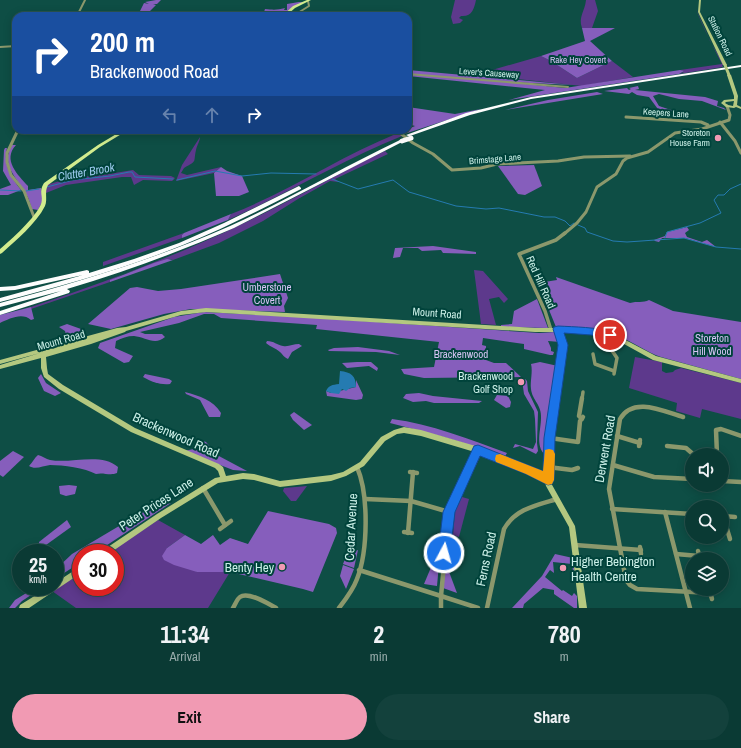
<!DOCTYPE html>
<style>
:root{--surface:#0a3a34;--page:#13413c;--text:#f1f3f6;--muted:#99adac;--line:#2a544f;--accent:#f19ab3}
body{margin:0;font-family:"Archivo Narrow",sans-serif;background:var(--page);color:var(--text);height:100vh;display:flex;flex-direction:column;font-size:15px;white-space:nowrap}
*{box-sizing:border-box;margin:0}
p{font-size:13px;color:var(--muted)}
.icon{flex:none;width:22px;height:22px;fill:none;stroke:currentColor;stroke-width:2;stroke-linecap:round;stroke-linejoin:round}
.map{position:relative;height:608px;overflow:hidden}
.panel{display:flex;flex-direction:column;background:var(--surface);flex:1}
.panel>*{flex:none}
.hud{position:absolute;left:12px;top:12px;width:400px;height:122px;border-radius:12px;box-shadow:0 2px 10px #0003,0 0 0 1px var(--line);background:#1a4fa0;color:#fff;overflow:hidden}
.buttons{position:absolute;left:685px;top:448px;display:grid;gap:8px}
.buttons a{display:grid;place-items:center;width:44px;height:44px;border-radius:50%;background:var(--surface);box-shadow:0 2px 10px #0003,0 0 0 1px var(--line);font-size:20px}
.speed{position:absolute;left:12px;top:544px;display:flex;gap:8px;font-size:20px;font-weight:700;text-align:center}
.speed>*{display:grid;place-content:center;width:52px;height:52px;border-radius:50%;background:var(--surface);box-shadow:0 2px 10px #0003,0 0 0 1px var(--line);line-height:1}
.speed small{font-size:10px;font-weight:400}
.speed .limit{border:6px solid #d22;background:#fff;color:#111}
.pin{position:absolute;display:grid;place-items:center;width:34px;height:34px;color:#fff;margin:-17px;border:2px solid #fff;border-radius:50%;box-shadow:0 1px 4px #0007}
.me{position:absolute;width:44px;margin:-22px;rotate:6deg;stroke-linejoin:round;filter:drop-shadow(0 0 3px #0008)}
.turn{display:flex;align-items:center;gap:14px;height:84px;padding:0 12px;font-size:18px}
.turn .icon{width:52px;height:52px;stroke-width:2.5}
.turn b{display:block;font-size:28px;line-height:34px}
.lanes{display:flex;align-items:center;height:38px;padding:0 12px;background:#0003;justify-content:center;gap:20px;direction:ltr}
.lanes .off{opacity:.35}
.eta{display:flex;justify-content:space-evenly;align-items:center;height:68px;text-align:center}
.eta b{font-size:24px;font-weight:700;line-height:28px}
.cta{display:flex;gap:8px;margin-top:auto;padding:8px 12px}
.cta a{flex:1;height:46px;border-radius:24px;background:var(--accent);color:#111;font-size:16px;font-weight:700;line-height:46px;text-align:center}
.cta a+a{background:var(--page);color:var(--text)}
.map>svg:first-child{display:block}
.green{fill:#5d398c}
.forest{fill:#865ebc}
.water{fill:#257bb1}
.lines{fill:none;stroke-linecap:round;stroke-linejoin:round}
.stream{stroke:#257bb1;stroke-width:1}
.street-far3{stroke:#8b986c;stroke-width:2}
.street-far2{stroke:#8b986c;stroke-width:3}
.street-far1{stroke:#8b986c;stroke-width:3.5}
.street{stroke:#8b986c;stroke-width:4.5}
.secondary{fill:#b4c880;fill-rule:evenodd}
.primary{fill:#d2ec8e;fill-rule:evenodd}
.highway{fill:#fdfdfd;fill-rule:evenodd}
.secondary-bridge{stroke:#b4c880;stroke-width:3}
.highway-bridge{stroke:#fdfdfd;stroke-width:5}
.route{fill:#1a73e8;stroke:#114b97}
.slow{fill:#f59e0b}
.poi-dot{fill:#f19ab3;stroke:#00433b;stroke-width:1.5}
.labels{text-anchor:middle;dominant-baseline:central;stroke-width:4;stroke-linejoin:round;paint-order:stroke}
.far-street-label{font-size:9px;fill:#cbf0e8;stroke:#00433b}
.far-park-label{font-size:9px;fill:#d6c4f5;stroke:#00433b}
.far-poi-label{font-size:9px;fill:#cbf0e8;stroke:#00433b;text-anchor:end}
.street-label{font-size:11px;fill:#cbf0e8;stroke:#00433b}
.park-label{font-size:11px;fill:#d6c4f5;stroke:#00433b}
.poi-label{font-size:11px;fill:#cbf0e8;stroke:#00433b;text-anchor:end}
.water-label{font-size:12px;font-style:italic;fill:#9ccaed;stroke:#00433b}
.near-street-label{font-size:13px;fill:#cbf0e8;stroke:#00433b}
.near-poi-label{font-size:13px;fill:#cbf0e8;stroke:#00433b;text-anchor:start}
</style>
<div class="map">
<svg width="741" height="608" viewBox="0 0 741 608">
<rect width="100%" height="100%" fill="#0e4e45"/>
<g class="green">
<path d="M455 0H476C474 9 472 17 461 16L459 18 463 20 460 23 453 24 451 17Z"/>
<path d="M586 0H595L598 11 592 28H582C578 17 585 11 586 0Z"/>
<path d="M696 9 710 41 724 65H722L723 67 679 74 684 72 680 70 722 64C713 46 703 28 696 9Z"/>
<polygon points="541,56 551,61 577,78 612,61 633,77 582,86 498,77 492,70"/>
<path d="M398 133 402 136C342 160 287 194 228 220L231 214C290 191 339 157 398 133Z"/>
<path d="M200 137C200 141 197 145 196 150 193 163 198 160 184 168L181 173 187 175 221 167 214 173 176 181 182 165Z"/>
<path d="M385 151 388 154 335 179 339 182 330 181 298 199 263 221 219 243 173 260 171 259 124 274 111 280 110 282 31 309V307C102 283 174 257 242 224 291 201 337 174 385 151Z"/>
<polygon points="133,170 139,175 171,176 175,178 172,181 143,180 134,185 131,177 122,177 66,185 46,193 46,186 53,180 50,184 69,178 103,175"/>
<polygon points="184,233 182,235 182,238 103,266 103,262"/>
<polygon points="474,270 483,271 508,299 504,303 499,297 489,299 496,325 481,324"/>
<polygon points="635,357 662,362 662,371 666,373 673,372 675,370 681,368 741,383 741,419 702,409 700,418 676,411 677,403 629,388"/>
<polygon points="477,456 480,457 454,511 452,535 448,533 450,514"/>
<polygon points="307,486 296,501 291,501 283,491 284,488"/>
<polygon points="462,497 469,499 459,537 453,535 455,511"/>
<polygon points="158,520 185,535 167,548 197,572 230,572 208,608 76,608 52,591 81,571 81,587 115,587 115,553 108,553"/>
</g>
<g class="forest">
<polygon points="156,0 161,0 157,4 153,4 156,5 146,15 138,15 144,3 149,4 145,2"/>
<path d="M299 2H303L282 16H271L275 14 264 12 265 9C274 10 277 10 285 8L284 10H287V4Z"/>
<polygon points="582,28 615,28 590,41 612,61 577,78 551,61 541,56 585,41"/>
<polygon points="408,70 573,85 506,82 565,88 680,70 684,71 679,74 509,100 545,90 408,76"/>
<polygon points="638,86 639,89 635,90 705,97 718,101 717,106 724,108 726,110 702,101 679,99 659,94 653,96 659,106 674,111 669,113 664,112 666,117 663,116 649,97 637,95 632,92 629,94 604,91 627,88 629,90 631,89 629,88"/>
<polygon points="597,92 603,94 505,110 548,100"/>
<polygon points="408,107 455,114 481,109 404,134 401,132 415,126 408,124"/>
<path d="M12 145H16C2 160 18 175 28 186V190L41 188 43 200 38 210 32 209C30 204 29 198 26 194 17 178 0 164 12 145Z"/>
<path d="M5 148H7C3 165 11 177 21 190L8 195H0V189L11 185 3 171 4 150Z"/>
<polygon points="534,165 542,186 525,195 518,194 498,166"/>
<polygon points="221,167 227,171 242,176 249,192 239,196 216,196 214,173"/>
<polygon points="231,214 228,220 182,238 182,235 184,233"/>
<polygon points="687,227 689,230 685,233 687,237 702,242 707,240 716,247 685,238 662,238 659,242 655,241 654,240 665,236 667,232"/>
<polygon points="433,246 476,252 476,254 443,253 441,250 422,251 418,248 403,248 400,257 393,258 395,248"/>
<polygon points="167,259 173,260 110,282 110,280 154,263"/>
<polygon points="280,274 288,298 284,306 285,312 191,309 164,314 111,329 88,324 130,288 137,287 158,291 181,289"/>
<path d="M556 277 630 303C637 301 643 303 649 300L673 311 741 322V379L661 357C646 352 634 342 619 337 599 329 577 328 556 327L538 283 557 280Z"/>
<polygon points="537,299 548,328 501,327 501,325 512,324 514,311"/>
<path d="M31 307 34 319 31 320C22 312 9 319 0 323V315Z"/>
<path d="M204 312 302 317 539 333 555 332 557 333 560 342 548 341 551 348V351L554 352 553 355H550L524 349V344L483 338 482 345 486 346V360L494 363H506L521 377 424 378 404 374 401 369 434 367 439 342 316 329 317 325 221 318 214 314H204L179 323 140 332 145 334H162L165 337C155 346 145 337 134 336 127 336 122 338 116 341L115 348 133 356 129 362 124 363 98 348 100 343 174 317Z"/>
<polygon points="67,324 81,329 84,333 82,337 56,344 55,341 61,339 66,335 65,331 59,327"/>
<path d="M267 341C274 341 277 345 283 346 289 347 293 344 299 344L302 346 292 352 288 359C284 357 283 355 280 352 276 348 270 347 266 343Z"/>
<polygon points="358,347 389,351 400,355 376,352 329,351 328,350 334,348"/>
<polygon points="357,362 371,362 378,368 377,371 369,366 347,368 342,363"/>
<path d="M540 362 558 366 547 452 545 455C535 445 541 430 541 418 542 405 532 400 531 389 530 381 533 372 531 364Z"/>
<polygon points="41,374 46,383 61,393 55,396 44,391 38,378"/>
<path d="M145 374 169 379 172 381 170 384C160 385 152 382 143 377Z"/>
<polygon points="525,379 527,381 528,391 538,412 537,443 538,451 536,454 520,446 513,448 515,444 533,449 536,442 535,419 534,411 524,394 522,380"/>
<polygon points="356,380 363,395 362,399 356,400 327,396 326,391 331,393 356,387"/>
<path d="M185 392C200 396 213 400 221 413L220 417H209L200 400 186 394Z"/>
<polygon points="419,393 433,396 482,401 479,403 434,403 426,401 413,402 403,398 406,394"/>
<polygon points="497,395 508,396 511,402 510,407 506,408 494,400"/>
<polygon points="294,412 312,425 304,430 293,420 290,415"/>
<path d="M392 419C431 424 469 439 507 453L504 458C467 442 429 433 390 423Z"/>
<polygon points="200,440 206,442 217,455 247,471 233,470 184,451 194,449"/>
<polygon points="13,451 24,457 3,477 0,475 0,461"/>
<path d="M38 455C42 456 46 459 50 460 71 464 101 452 118 467L117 473C110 476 103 472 96 474 85 468 63 465 50 465 43 466 35 470 29 466 33 462 34 458 38 455Z"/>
<polygon points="69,485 77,486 75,494 66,496 60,494 59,486"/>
<polygon points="171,503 95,553 81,553 81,562 55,579 55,570 72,554 146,510"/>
<polygon points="268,511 329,524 336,528 337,533 313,592 303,589 230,572 197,572 174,565 164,560 162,556 167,548 185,535 201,544 213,535 220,545 230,538 248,544"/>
<polygon points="67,520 71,527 39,550 39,542"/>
<polygon points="358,550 354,568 343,564 347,554"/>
<polygon points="437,553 440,553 437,586 424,584"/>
<polygon points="555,554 573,558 575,577 574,577 572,564 553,562 554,573 550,570 545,577 562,591 563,590 572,596 574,593 577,596 577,608 574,608 554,594 554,590 543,588 524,604 523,608 512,608 542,576"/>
<polygon points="445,561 457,593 443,588"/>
<polygon points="343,565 354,569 346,589 340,576"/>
<polygon points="36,587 43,587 22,601 15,608 9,608 15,600"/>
</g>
<path class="water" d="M340 371C351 372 356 376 356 387L350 388 346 391 342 389 339 394 331 393 326 391C329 385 332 385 339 384Z"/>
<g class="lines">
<g class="stream">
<polyline points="332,179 358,189 393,180 409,192 456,206 486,209 499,208 544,217 555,217 565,221 570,226 574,223"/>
<polyline points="177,180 215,171 242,176 271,173 316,174"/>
<polyline points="47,187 73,180 110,176 129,172 132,172 135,177 173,179"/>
<polyline points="0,190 21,191"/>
<polyline points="26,191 39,189"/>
<polyline points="578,225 585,228 587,232 613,241 627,242 684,238 716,247 741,249"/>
<polyline points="665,238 667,232 700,223 721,213 714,200 718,195 724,195 730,189 741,184"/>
</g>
<g class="street-far3">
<polyline points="77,16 85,0"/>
<polyline points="293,16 309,6 308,1"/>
<polyline points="0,47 16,46"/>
<polyline points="408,74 568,87"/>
</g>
<g class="street-far2">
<polyline points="626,117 701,122 708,125"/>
<polyline points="720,122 735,141 741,153"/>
<polyline points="18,130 7,153 7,162 11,175 24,191 34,217"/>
<polyline points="396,130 413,143 433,154 452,170 481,168 497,164 558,161 584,157 630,156"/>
<polyline points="564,234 577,223 586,212 597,187 616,174 623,161 627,158 648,152 675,133 702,129 729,120 730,115 727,106"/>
</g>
<g class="street-far1">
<polyline points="551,330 545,311 519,254 556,240 565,233"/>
<path d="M601 333C605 347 610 346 617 358L614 374"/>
<polyline points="593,354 595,364 614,371"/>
<polyline points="582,399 583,392"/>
</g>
<g class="street">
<path d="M683 417C663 411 633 396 620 419L609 489 626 580 630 585 637 589 711 593"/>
<polyline points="582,419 579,416 582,398"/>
<polyline points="617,436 640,443"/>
<polyline points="550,438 578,442 580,421 583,417"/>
<polyline points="639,446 640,440"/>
<polyline points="667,446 686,448 694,455"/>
<polyline points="717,455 716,430 721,429 741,436"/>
<polyline points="613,465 654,477 692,479"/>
<polyline points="548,467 572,470 578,468"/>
<polyline points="410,472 417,473"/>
<polyline points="722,481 741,482"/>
<polyline points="203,488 225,525"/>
<polyline points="365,499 411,501 449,512"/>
<polyline points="612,509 692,514"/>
<polyline points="665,512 690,608"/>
<polyline points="723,516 730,539"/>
<polyline points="723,516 735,517"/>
<polyline points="220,529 231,521"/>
<polyline points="404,532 412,533"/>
<polyline points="408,533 413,472"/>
<polyline points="575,545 641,550"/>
<polyline points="640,547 641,554"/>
<polyline points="698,551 700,559"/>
<polyline points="676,554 699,556"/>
<polyline points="359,570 441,596 449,512 478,450"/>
<polyline points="709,589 712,599"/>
<path d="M233 608C235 605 237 599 240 597 248 591 269 604 276 608"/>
<path d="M339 608C346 599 353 590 357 579 368 551 369 495 357 467"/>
<polyline points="441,608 441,596 478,608"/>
<path d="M487 608 504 529C515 509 537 505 557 499"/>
</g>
<g class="secondary">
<polygon points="699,0 701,0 700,12 727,65 726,66 723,65 698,12"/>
<path d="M728 74 731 75 738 96 737 105 741 107V109L736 107 734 108 726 107 721 103 724 100 734 99V96L727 75ZM734 101 733 106 728 105 725 103 726 102Z"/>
<path d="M206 308 535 328H556L558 327 560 328 591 329 616 335 656 356 741 379V383L653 360 615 339 591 333H562L566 345 553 438 551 483 575 526 587 608H579L569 527 546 486 545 482 528 473 478 453 421 436 404 433 397 434 385 441 364 466 346 476 331 481 280 487 254 480 243 479 218 483 161 518 110 553H101L102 551 157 514 215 478 220 477 218 471 215 468 131 432 59 389 44 377 41 368V358L0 369V365L40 353 0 364V360L117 328 126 327 181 311ZM206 312 535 332H556L560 345 547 438 545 475 532 469 479 447 421 430 404 427 394 430 381 437 360 462 343 472 331 475 280 481 254 474 243 473 226 476 223 467 219 464 135 428 63 385 48 374 47 368 46 357 91 344 125 332 126 331 181 315Z"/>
<polygon points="81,566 81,573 29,608 19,608 20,605 49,587 55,587 55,583"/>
</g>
<g class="primary">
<polygon points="307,0 311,0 295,8 286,16 282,16 293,6"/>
<path d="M123 130H128L100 147 48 185C44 192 48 199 45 206 36 224 16 240 2 253L0 254V249C11 240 36 217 41 204 44 196 38 192 44 183L98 145Z"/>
</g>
<g class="highway">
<polygon points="741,65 741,67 531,99 470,115 410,136 408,136 406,135 466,113 531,97"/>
<path d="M400 140H402L404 141 234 228C179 252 124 272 67 289L70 291 69 293 0 315V311L61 291 0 307V303C78 282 156 259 230 226 288 200 343 167 400 140Z"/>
<path d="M299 186 301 188V189C262 209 223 229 183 245 124 269 62 286 0 302V298L83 275 15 290 0 291V287L15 286 87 270 89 271V273L134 259 179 243 224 223Z"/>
</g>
<polyline class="secondary-bridge" points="725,65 729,75"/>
<polyline class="highway-bridge" points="402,141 411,138"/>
</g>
<path class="route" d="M558 326C576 327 595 327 613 332L615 335 613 338 610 339 591 335 564 333 568 345 555 438 554 480 552 484 548 485 526 474 480 456 455 512 450 553 449 558 444 559 440 558 438 553 443 512 474 446 478 445 543 471 544 438 558 345 553 329 554 327Z"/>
<polygon class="slow" points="549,449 553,450 555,454 554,480 552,484 548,485 526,474 496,462 495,459 496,455 500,454 543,471 545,450"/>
<g class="poi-dot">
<circle cx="718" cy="138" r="4"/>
<circle cx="521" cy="382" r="4"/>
<circle cx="282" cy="567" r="4"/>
<circle cx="563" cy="568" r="4"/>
</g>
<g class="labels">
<g class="far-street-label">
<text transform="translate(720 36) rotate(64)">Station Road</text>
<text transform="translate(489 73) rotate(4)">Lever's Causeway</text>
<text transform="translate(666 113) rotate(4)">Keepers Lane</text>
<text transform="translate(495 159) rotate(-5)">Brimstage Lane</text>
</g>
<g class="far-park-label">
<text x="578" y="60">Rake Hey Covert</text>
</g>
<g class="far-poi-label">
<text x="710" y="133">Storeton<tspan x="710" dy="10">House Farm</tspan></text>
</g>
<g class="street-label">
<text transform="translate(541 282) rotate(66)">Red Hill Road</text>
<text transform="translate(437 313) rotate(4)">Mount Road</text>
<text transform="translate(61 340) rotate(-16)">Mount Road</text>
</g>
<g class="park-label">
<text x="267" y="287">Umberstone<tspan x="267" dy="13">Covert</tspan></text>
<text x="712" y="338">Storeton<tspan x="712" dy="13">Hill Wood</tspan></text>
<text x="461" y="354">Brackenwood</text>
</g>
<g class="poi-label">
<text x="513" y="376">Brackenwood<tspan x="513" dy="13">Golf Shop</tspan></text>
</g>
<g class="water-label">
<text transform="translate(86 172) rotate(-10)">Clatter Brook</text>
</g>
<g class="near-street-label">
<text transform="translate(176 435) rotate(24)">Brackenwood Road</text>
<text transform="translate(605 449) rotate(-80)">Derwent Road</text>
<text transform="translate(156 504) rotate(-33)">Peter Prices Lane</text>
<text transform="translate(351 527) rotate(-87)">Cedar Avenue</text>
<text transform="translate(486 559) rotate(-78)">Ferns Road</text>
</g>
<g class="near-poi-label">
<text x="571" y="561">Higher Bebington<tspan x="571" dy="15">Health Centre</tspan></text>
<text x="274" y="567" text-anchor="end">Benty Hey</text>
</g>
</g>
</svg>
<div class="buttons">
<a><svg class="icon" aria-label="sound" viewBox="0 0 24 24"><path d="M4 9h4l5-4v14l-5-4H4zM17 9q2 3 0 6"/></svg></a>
<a><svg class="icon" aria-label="search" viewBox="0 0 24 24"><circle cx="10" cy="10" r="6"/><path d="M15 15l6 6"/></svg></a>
<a><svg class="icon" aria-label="layers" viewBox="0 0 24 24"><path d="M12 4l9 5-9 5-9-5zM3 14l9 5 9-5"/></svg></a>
</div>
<div class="speed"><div>25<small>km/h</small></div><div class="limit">30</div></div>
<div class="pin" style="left:610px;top:335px;background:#d93025"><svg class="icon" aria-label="arrive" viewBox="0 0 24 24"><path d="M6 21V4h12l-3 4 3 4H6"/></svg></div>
<svg class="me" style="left:444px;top:553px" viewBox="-20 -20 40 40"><circle r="17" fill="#1a73e8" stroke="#fff" stroke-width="3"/><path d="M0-11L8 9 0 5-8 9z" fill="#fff"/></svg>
<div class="hud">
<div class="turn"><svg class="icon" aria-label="right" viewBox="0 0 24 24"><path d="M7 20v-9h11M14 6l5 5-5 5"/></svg><div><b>200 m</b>Brackenwood Road</div></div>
<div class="lanes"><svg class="icon off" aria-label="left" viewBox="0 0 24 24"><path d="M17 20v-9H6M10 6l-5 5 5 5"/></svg><svg class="icon off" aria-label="ahead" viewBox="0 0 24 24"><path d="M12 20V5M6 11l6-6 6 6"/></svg><svg class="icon" aria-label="right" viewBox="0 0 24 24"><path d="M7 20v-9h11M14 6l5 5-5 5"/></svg></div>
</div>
</div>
<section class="panel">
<div class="eta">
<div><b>11:34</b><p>Arrival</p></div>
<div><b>2</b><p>min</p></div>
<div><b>780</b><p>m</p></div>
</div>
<div class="cta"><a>Exit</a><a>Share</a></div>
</section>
